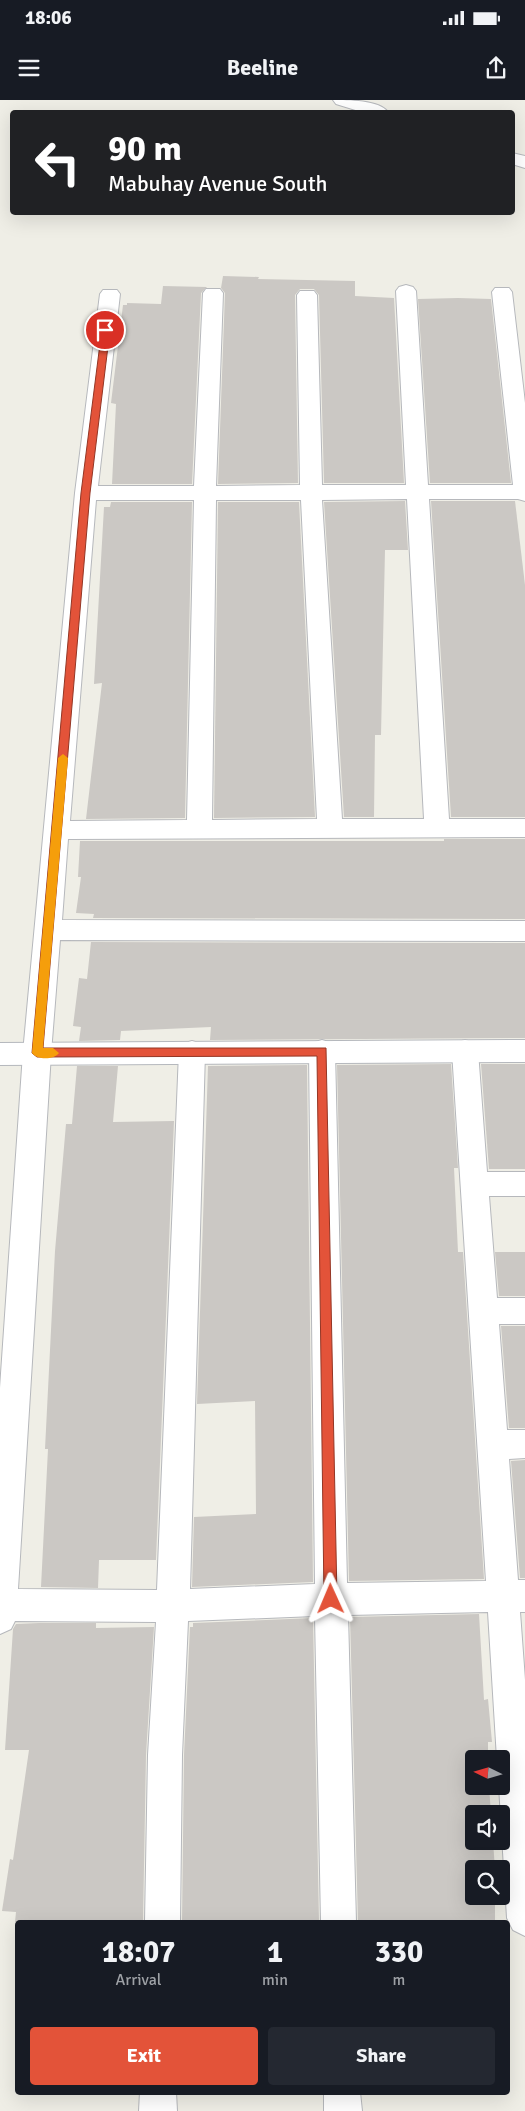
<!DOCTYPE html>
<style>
:root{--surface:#171b24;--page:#242831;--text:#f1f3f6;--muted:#9ea1a6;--accent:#e35339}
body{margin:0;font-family:Signika,sans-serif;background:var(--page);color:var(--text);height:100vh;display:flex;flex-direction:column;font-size:19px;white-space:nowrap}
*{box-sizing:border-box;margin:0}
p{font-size:16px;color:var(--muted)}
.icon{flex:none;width:28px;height:28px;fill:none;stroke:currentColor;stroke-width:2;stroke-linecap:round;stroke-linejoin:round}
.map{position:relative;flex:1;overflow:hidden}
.drawer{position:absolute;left:15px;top:1820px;width:495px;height:175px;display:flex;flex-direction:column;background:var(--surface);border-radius:5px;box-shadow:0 5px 20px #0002}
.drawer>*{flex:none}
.hud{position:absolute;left:10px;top:10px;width:505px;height:105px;border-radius:5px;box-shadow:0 5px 20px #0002;background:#202124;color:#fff;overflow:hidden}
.needle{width:32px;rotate:275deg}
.buttons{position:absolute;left:465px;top:1650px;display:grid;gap:10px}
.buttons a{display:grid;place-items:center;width:45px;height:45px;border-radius:5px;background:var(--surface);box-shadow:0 5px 20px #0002;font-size:25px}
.pin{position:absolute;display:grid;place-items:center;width:42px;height:42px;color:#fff;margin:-21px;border:2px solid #fff;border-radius:50%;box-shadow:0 1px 5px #0007}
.me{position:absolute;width:55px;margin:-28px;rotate:359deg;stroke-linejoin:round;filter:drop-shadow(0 0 4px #0008)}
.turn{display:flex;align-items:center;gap:18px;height:105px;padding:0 15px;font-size:22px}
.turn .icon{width:65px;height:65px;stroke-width:2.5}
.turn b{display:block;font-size:35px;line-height:42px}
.eta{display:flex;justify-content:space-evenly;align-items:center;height:85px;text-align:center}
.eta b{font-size:30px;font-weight:800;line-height:35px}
.button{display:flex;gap:10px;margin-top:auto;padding:10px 15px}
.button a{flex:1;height:58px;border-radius:5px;background:var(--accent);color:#fff;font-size:20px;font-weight:800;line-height:58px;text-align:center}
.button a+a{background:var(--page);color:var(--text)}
.status{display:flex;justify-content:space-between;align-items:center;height:35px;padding:0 25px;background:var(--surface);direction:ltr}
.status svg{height:14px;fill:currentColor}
header{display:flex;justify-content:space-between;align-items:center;height:65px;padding:0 15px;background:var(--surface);font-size:22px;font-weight:800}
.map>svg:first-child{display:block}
.building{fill:#cbc8c4}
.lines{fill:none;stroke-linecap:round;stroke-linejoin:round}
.street-casing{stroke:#b6b8bc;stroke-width:2}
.secondary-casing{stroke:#b5b8bd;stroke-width:2}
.street{fill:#fff;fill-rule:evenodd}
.secondary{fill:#fff;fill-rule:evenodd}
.route{fill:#e35339;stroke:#943625}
.slow{fill:#f59e0b}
</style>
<div class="status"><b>18:06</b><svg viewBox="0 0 49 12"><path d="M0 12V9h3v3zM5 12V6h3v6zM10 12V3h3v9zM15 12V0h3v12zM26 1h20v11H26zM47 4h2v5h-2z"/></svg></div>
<header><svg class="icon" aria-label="menu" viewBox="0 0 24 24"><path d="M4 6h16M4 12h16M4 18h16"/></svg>Beeline<svg class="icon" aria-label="share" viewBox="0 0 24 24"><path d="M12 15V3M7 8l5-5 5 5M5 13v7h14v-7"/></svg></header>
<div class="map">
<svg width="525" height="2011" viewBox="0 0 525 2011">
<rect width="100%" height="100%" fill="#efeee6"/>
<g class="building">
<polygon points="223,176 259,177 258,179 355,181 355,196 394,198 404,383 324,383 319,195 314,189 300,189 295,195 298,383 218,384 225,193 221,188"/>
<polygon points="163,186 207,187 201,193 192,384 112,384 116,304 111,303 123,205 127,205 127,203 161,204"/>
<polygon points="458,198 491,199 511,383 430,383 418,199"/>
<polygon points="405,401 408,450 385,450 381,635 375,635 374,717 344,717 324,402"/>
<polygon points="431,401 515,401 525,485 525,717 451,717"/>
<polygon points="111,402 192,402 185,718 86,719 102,583 94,584 104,407 110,407"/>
<polygon points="218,402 299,402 315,717 214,718"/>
<polygon points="444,739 525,739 525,819 93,818 94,814 76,813 81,777 78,777 80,741 444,741"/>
<polygon points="91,842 525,843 525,938 210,940 211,927 121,931 120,940 79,941 81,927 73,926 79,878 87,879"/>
<polygon points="451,964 458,1068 454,1068 458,1152 463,1152 484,1479 349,1481 337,965"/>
<polygon points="481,964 525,964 525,1069 489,1069"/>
<polygon points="307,965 313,1482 192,1487 194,1417 256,1414 255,1301 197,1304 208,966"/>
<polygon points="77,966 118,966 113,1022 174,1021 156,1460 99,1460 98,1488 41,1487 48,1349 45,1349 55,1151 66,1024 72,1024"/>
<polygon points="495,1152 525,1152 525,1196 499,1196"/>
<polygon points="501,1226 525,1226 525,1328 509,1328"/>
<polygon points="525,1360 525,1478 520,1478 511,1361"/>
<polygon points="479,1514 484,1600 488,1599 492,1642 488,1642 488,1659 474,1659 474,1686 489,1686 491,1714 474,1714 474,1741 493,1741 495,1769 474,1769 474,1796 495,1796 495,1822 358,1822 350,1517"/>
<polygon points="313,1518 319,1822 182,1822 184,1655 190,1527 193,1527 193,1523"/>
<polygon points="39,1523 96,1523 96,1528 154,1527 146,1655 143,1822 15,1822 16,1812 2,1811 10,1759 13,1760 29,1650 5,1650 13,1529 16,1524"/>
</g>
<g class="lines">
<g class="street-casing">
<g id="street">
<path d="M333 0C348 0 379 0 388 12H362L336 4Z"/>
<polygon points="512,53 525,56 525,68 512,64"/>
<path d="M406 185 413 187 416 191 428 385H513L492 192 495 188H509L512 192 525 303V401L518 399H429L449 719H525V737L68 739 62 820 525 821V841L60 840 51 953 18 1489 157 1490 179 952 182 944 192 941 202 944 205 952 190 1489 315 1484 309 951 312 943 322 940 332 943 335 951 347 1483 486 1481 452 951 455 943 465 940 475 943 478 951 487 1072H525V1096H489L497 1198H525V1224H499L507 1330H525V1358L509 1359 518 1480H525V1512H520L525 1580V1836L513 1830 507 1818 499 1686H501V1659H497L488 1512 348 1515 356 1822H321L315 1516 188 1521 182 1655 180 1822H145L148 1655 156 1522 15 1521 11 1529 0 1534V1288L23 953 75 393 100 194 103 190H117L120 194 98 386H194L203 193 206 189H220L223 193 216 386 300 385 297 195 300 191H314L317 195 322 385H406L396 191 399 187ZM407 399 424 719H342L322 400ZM96 400H194L187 720 70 721ZM216 400H301L317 719 212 720Z"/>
<polygon points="140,1992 176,1992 177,2011 139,2011"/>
<polygon points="324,1992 360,1992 362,2011 324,2011"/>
</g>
</g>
<g class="secondary-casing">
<polygon id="secondary" points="525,940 525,962 0,965 0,943"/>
</g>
<use href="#street" class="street"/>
<use href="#secondary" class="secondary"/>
</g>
<polygon class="route" points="102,228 110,230 90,393 43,948 326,948 337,1499 335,1504 331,1506 326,1504 324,1499 317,956 37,957 32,953 81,393"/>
<path class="slow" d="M63 654 68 658 43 948H53L59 953C54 960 37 960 32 953L58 658Z"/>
</svg>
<div class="buttons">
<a><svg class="needle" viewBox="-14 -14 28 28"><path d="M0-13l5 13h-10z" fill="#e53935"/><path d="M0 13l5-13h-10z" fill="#9ea1a6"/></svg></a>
<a><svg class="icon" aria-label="sound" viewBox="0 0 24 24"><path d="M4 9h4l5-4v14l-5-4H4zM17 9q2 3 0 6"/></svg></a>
<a><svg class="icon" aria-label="search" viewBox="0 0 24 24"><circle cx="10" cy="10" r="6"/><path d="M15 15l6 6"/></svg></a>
</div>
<div class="pin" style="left:105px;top:230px;background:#d93025"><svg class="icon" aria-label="arrive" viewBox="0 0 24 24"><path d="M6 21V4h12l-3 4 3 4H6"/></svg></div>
<svg class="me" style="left:331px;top:1499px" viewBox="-20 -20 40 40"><path d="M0-17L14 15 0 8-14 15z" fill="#e35339" stroke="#fff" stroke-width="4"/></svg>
<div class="hud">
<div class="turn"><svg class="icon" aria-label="left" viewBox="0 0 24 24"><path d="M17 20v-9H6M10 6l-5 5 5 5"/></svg><div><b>90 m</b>Mabuhay Avenue South</div></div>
</div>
<section class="drawer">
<div class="eta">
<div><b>18:07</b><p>Arrival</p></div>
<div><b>1</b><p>min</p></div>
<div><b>330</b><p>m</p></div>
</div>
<div class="button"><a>Exit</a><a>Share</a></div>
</section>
</div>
